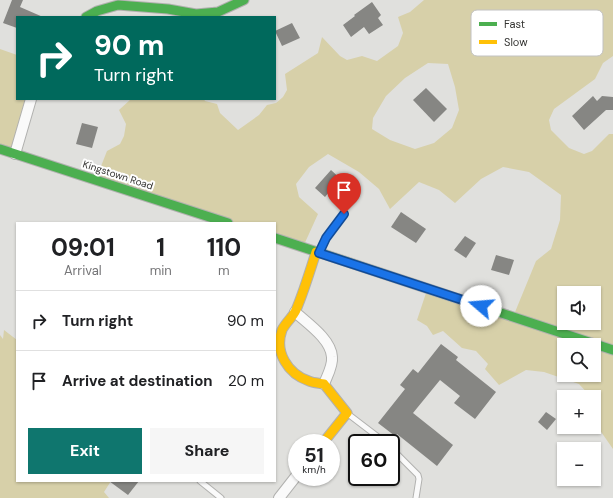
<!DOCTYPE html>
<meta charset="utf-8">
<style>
:root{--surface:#fff;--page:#f6f6f6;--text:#202124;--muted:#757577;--line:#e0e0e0;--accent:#0f766e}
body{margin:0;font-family:"DM Sans",sans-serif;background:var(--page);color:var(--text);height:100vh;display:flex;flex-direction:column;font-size:15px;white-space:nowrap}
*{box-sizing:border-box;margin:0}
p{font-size:13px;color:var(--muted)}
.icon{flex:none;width:22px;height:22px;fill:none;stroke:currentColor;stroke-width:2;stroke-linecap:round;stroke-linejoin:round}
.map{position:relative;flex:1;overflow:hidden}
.drawer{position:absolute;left:16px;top:222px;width:260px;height:260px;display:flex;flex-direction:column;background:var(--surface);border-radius:0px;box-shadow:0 1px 3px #0004}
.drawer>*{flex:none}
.banner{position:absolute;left:16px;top:16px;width:260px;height:84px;border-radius:0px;box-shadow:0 1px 3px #0004;background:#00695c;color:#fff;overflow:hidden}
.tools{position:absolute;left:557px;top:286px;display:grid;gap:8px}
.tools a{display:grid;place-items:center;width:44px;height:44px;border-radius:0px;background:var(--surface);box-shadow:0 1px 3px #0004;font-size:20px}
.speed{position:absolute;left:288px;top:434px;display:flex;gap:8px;font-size:20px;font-weight:700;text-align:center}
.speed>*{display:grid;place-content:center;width:52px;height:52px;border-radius:50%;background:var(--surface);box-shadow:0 1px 3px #0004;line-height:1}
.speed small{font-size:10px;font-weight:400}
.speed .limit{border:2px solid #111;border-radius:6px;background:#fff;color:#111}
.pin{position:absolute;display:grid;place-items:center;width:34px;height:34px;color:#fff;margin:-41px -17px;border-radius:50% 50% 50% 0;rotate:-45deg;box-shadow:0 0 4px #0007}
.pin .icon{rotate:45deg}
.me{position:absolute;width:44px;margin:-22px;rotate:288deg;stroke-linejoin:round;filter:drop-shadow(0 0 3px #0008)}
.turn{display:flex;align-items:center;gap:14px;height:84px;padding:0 12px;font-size:18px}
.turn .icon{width:52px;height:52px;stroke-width:2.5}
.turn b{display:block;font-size:28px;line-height:34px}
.eta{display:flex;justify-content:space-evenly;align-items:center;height:68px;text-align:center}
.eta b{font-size:24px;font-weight:700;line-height:28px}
.action{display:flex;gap:8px;margin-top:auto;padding:8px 12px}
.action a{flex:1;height:46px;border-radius:0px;background:var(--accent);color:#fff;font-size:16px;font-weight:700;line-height:46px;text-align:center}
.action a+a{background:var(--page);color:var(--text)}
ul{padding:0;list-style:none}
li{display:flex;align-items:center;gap:12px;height:60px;padding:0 12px;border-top:1px solid var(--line)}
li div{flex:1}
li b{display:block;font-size:15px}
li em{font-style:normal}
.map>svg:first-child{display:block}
.green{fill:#d7d0a9;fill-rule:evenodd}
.building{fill:#868683}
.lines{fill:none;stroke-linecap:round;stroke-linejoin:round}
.lane-casing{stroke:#b1b1af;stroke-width:7}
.street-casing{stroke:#b1b1af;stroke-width:12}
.fast-casing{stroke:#b1b1af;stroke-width:11}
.slow-casing{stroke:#b1b1af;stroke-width:11}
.lane{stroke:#fafafa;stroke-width:5}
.street{stroke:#fafafa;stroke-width:10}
.fast{stroke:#4caf50;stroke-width:9}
.slow{stroke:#ffc107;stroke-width:9}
.route-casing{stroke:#114b97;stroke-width:10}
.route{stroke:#1a73e8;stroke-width:7}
.labels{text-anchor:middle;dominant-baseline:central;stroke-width:4;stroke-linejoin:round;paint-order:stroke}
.street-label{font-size:10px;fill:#343432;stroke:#fff}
.key{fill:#fff;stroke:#c2c2c2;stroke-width:1}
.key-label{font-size:11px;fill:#343432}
</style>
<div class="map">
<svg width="613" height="498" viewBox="0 0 613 498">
<rect width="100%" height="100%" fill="#e0e0dd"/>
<g class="green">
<path d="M424 0H613V56L603 63 595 79 554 109 549 120 551 130 569 148 584 154 592 151 609 134H613V449L597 426 594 411V397H591L579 384 544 372 526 370 499 385 485 369 488 364 476 351 462 348 443 331 433 335 427 326 417 320 427 290 513 317 536 261 551 249 560 220 561 195 529 172 503 167 481 179 455 203 439 190 419 182 390 209 379 189 359 172 328 154 309 167 296 184 299 197 318 214 303 247 275 238V223H229L96 179 107 151 120 144 124 136 126 124 119 110 131 99H165L166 100 204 99 205 101 217 104 220 113 238 130 259 115 267 105 276 103 283 97 287 90 285 74 318 53 322 37 340 56 347 60 362 56 377 61 398 46 403 33 398 17 410 12ZM428 63 448 64 455 87 459 110 452 128 434 143 415 149 390 140 372 129 373 118 386 96 405 78ZM564 293H594V323H564ZM564 345H594V375H564Z"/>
<polygon points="0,49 17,55 17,99 32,99 17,149 0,150"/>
<polygon points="4,330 17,340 17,481 111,481 104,492 109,498 0,498 0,335 3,339"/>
</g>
<g class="building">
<polygon points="12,0 23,0 20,7 43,17 17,17 17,28 3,23"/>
<polygon points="372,2 381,15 378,18 383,25 369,34 364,27 351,37 343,25 355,16 354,15"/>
<polygon points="292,23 300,38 282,46 275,31"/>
<polygon points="426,88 447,109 434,122 413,100"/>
<polygon points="593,96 597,101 602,96 613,97 613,110 606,110 584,130 572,116"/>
<polygon points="82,123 98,127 92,148 76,144"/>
<polygon points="331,170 344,182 332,195 329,192 325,197 315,188"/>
<polygon points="401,212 426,229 416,243 391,227"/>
<polygon points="465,236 476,243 466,258 454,250"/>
<polygon points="496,255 514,260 509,275 491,270"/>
<polygon points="441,344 458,357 456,360 496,392 475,419 454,403 460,396 440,380 413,413 453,445 437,466 397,434 395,436 378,423 405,389 400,385 413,369 418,373"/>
<polygon points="546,412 556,419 547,430 538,422"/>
<polygon points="109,481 139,481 128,495"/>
</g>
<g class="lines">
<g class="lane-casing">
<g id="lane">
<polyline points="320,251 326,238 344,214"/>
<polyline points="348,414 386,443"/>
<polyline points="391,448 418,475 419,479 416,498"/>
<polyline points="200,481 221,498"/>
</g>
</g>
<g class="street-casing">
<g id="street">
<polyline points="15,154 31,99"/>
<path d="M295 312C307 323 331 339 332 357 333 366 327 376 324 384"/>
<polyline points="279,498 297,475"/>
</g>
</g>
<g class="fast-casing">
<g id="fast">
<polyline points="86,17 97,11 118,5 168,9 196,14 218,12 244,0"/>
<polyline points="0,149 228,223"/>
<polyline points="275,238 613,350"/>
</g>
</g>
<g class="slow-casing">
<path id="slow" d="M316 252C310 271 304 291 296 310 293 317 286 322 282 330 274 352 288 374 309 381 313 383 319 383 324 384L347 413 323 443"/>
</g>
<use href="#lane" class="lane"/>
<use href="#street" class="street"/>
<use href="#fast" class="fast"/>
<use href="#slow" class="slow"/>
</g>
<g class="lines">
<g class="route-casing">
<polyline id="route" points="344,214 326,238 319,253 481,306"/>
</g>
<use href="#route" class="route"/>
</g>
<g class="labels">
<g class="street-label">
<text transform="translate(118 175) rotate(18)">Kingstown Road</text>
</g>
</g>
<rect x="471" y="10" width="132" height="46" rx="6" class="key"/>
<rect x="479" y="22" width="18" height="4" fill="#4caf50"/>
<rect x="479" y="40" width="18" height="4" fill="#ffc107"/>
<g class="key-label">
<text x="504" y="28">Fast</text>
<text x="504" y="46">Slow</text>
</g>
</svg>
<div class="tools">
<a><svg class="icon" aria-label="sound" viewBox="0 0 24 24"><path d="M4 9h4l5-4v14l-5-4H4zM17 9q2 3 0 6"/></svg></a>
<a><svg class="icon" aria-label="search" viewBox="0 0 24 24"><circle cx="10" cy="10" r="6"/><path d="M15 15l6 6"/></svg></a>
<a>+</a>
<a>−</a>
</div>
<div class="speed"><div>51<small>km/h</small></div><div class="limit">60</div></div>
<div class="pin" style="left:344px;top:214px;background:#d93025"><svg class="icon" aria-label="arrive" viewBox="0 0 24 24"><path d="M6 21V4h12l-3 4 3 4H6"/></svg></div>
<svg class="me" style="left:481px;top:306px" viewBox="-20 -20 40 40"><circle r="19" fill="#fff"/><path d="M0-13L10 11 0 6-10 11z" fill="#1a73e8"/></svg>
<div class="banner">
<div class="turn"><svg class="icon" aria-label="right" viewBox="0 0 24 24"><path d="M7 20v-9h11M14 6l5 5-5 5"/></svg><div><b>90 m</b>Turn right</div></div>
</div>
<section class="drawer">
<div class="eta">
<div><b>09:01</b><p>Arrival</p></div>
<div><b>1</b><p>min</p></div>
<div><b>110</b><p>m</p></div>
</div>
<ul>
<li><svg class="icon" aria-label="right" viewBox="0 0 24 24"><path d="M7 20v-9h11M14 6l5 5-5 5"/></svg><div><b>Turn right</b></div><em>90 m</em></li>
<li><svg class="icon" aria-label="arrive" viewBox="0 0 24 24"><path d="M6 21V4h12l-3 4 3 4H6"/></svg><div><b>Arrive at destination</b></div><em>20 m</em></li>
</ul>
<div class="action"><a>Exit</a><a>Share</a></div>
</section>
</div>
